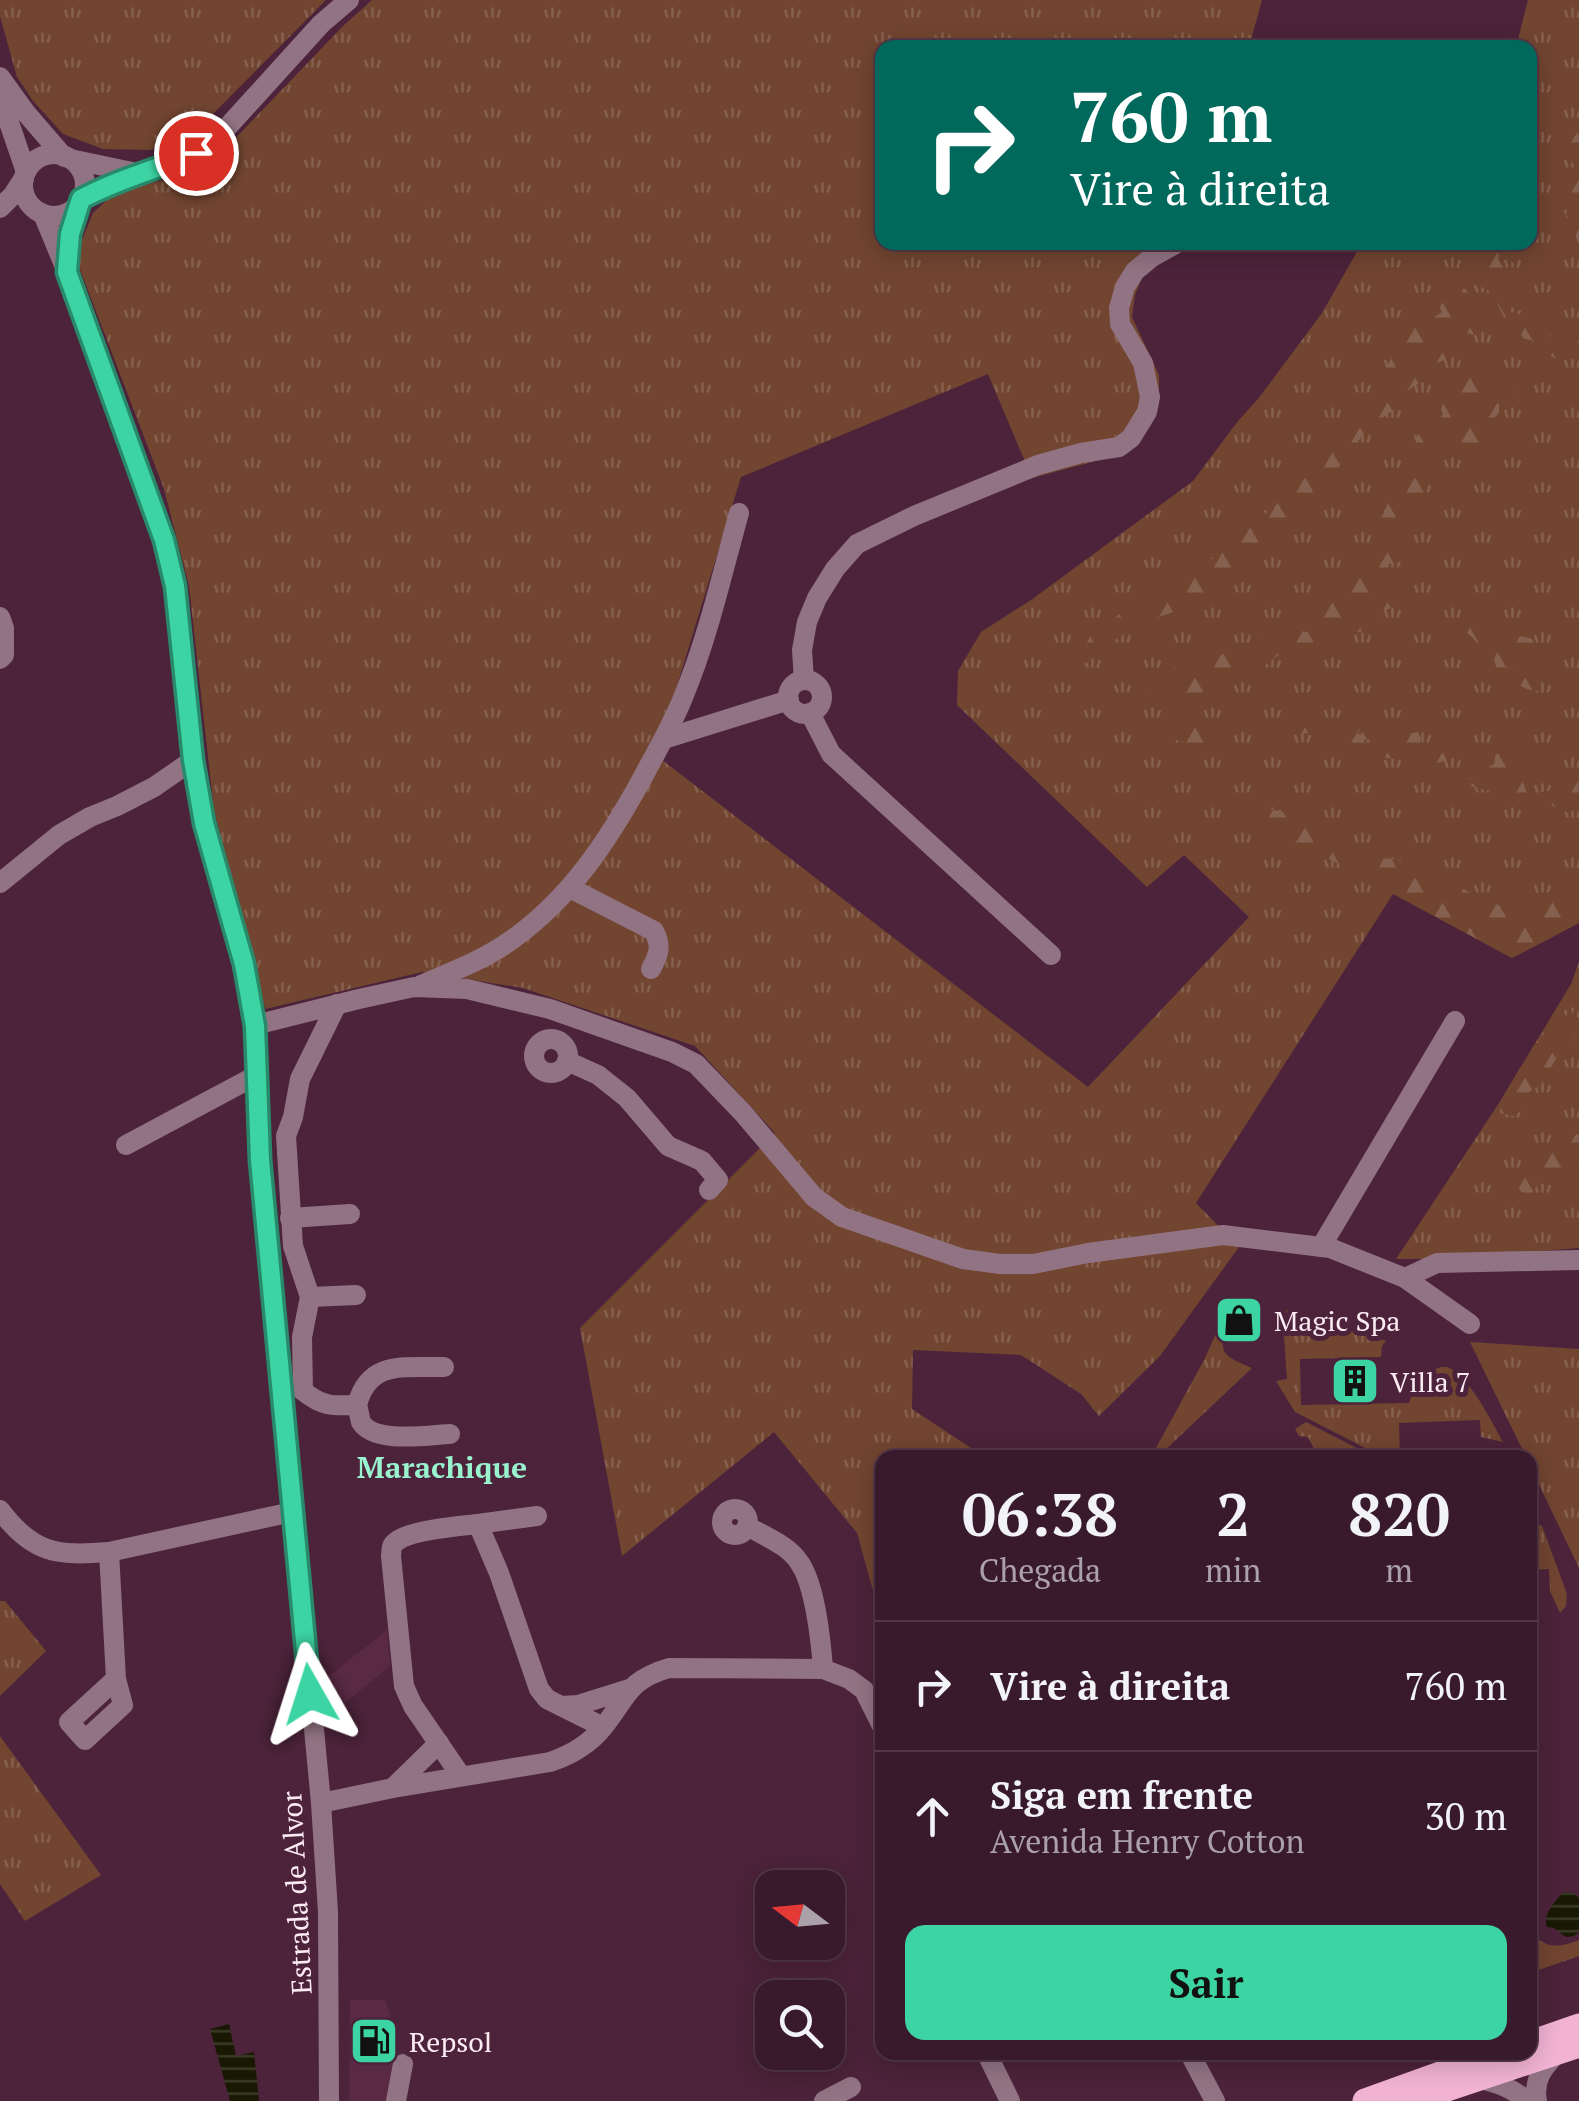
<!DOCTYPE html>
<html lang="pt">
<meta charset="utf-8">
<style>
:root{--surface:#391a2c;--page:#402334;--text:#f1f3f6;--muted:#aba1a9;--line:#533848;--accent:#3dd4a3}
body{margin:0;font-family:"PT Serif",serif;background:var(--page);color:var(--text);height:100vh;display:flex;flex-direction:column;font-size:38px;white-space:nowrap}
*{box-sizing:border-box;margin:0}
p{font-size:32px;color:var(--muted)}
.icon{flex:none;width:55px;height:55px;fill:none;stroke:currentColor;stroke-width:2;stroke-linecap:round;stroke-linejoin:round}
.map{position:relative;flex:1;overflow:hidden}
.drawer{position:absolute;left:875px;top:1450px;width:662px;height:610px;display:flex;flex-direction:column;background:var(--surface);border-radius:20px;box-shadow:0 5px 25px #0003,0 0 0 2px var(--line)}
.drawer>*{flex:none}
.banner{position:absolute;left:875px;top:40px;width:662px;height:210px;border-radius:20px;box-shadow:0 5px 25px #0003,0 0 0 2px var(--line);background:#00695c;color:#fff;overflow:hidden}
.needle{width:65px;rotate:286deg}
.fabs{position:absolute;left:755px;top:1870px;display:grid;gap:20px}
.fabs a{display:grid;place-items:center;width:90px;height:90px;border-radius:20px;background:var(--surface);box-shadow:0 5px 25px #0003,0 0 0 2px var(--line);font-size:50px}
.pin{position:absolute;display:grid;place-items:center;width:85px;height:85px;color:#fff;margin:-42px;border:5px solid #fff;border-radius:50%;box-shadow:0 2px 10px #0007}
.me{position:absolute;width:110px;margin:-55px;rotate:354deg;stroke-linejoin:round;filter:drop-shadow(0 0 8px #0008)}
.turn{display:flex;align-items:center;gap:35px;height:210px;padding:0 30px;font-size:45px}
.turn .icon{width:130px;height:130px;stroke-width:2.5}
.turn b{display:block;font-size:70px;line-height:85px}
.eta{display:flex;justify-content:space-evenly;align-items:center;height:170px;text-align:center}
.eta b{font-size:60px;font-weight:600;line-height:70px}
.button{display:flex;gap:20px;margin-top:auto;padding:20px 30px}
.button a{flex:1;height:115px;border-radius:20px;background:var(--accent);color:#111;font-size:40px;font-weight:600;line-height:115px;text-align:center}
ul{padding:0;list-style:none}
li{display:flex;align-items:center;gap:30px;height:130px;padding:0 30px;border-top:2px solid var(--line)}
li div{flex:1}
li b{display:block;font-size:38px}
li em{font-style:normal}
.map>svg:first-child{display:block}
.built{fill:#5a2a45}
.grass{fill:url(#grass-tufts)}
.forest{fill:url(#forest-firs)}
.water{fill:url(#water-rules)}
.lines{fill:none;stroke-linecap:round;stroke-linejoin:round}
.minor{stroke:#927383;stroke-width:20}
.major{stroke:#f1b2d3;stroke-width:25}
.route-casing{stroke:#288a6a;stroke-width:25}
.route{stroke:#3dd4a3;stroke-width:18}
.labels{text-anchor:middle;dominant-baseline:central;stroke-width:10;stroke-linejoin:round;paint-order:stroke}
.poi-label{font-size:28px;fill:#fcebf3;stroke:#4c233a;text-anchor:start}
.street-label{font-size:28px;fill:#fcebf3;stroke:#4c233a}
.neighbourhood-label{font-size:30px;font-weight:bold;fill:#9af3cf;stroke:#4c233a}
</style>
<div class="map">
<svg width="1579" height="2101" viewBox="0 0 1579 2101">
<defs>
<pattern id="grass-tufts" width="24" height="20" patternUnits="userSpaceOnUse" patternTransform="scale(2.5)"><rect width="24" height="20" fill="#714530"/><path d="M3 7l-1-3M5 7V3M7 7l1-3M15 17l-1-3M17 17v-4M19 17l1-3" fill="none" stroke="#86604e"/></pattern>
<pattern id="forest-firs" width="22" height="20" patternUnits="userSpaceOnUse" patternTransform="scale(2.5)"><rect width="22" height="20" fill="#714530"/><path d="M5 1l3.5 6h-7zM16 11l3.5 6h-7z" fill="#86604e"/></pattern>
<pattern id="water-rules" width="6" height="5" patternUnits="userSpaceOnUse" patternTransform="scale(2.5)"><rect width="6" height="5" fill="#191802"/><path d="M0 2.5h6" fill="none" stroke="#3b3a27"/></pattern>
</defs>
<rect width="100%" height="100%" fill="#4c233a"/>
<g class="built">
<polygon points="387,1630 390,1666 325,1719 320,1683"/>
<polygon points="350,2000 385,2000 394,2026 398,2071 389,2101 349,2101"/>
</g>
<g class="grass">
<polygon points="0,0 326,0 200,127 151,150 103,149 63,134 33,101 17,77 0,16"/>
<polygon points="372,0 1262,0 1249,47 882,48 882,242 1201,243 1167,257 1145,271 1135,295 1132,317 1159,375 1159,403 1107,458 1032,478 988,374 741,477 675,692 649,750 1088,1087 1249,917 1184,855 1147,887 957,705 958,671 981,632 1031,600 1193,481 1238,421 1258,399 1322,313 1362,243 1530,242 1530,48 1516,47 1528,0 1579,0 1579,923 1512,958 1393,894 1196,1203 1239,1247 1160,1356 1099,1416 1081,1394 1021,1355 913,1350 912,1409 977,1452 991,1457 882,1458 882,1623 857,1533 774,1432 622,1556 580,1328 775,1133 695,1046 523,988 422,972 265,1009 214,811 189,586 164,489 79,267 82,240 93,213 114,193 182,175 226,148 343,26"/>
<polygon points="1579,962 1579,1248 1437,1259 1396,1259 1501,1100 1571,984"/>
<path d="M1286 1310 1386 1341 1382 1346 1381 1357 1300 1359 1301 1405 1409 1403 1418 1376C1429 1374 1433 1369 1441 1367 1463 1362 1494 1426 1503 1442L1481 1437 1480 1420 1399 1423 1400 1457H1380L1377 1454 1295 1412 1276 1381 1287 1379 1283 1322Z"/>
<path d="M1223 1318C1223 1354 1217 1353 1252 1368L1163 1452 1160 1457H1153L1156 1448 1204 1360Z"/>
<polygon points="1470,1342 1579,1349 1579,1568 1530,1466 1530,1458 1526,1457"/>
<polygon points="1306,1422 1374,1457 1318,1457 1308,1437 1299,1436 1295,1429"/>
<polygon points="1530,1521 1542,1526 1567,1594 1566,1606 1560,1613 1550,1591 1549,1569 1530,1570"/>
<polygon points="0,1601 5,1601 46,1651 0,1696"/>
<polygon points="0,1736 101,1875 25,1921 0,1884"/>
<path d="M1530 1926C1539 1949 1558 1949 1579 1940V1956L1530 1973Z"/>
</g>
<g class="forest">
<polygon points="1566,120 1574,122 1579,137 1579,247 1572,222 1566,215 1568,206 1563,202 1564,193 1572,190 1569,185 1562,186 1557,176 1571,171 1575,165 1569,160 1569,154 1566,148 1572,139 1569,138 1568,133 1575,134 1573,128 1566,127"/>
<path d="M1509 243 1513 244 1516 266 1502 250 1498 259 1506 272 1516 278 1502 283 1501 289 1513 300 1508 304 1509 311 1538 320 1554 341 1560 342 1571 350 1579 340V358C1572 359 1564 361 1557 359 1548 356 1544 347 1533 346L1532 340 1524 339 1521 334 1517 333 1513 324 1516 317 1507 324 1492 292 1475 284 1454 243Z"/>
<path d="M1438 271 1450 277V284C1472 283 1475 308 1479 326L1473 335 1461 330 1451 335 1453 345 1447 359 1432 365 1421 383 1414 386 1404 393 1397 407 1368 429 1323 483 1311 493 1301 496 1281 532 1256 554 1241 561 1237 572 1216 579 1219 587 1215 594C1203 598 1193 595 1181 598L1174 612C1152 618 1132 627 1114 641 1103 650 1095 659 1081 665L1075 662 1076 653 1084 648 1091 635 1106 630 1118 615 1129 606 1163 597 1176 582 1184 580 1186 573 1200 564 1198 555 1203 554 1210 561 1215 557 1211 549 1216 540 1229 548 1235 546 1229 541C1239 528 1252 526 1263 516 1276 504 1275 495 1295 491L1293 483 1314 471 1321 456 1344 429 1354 409 1369 398 1378 394 1380 375 1392 358 1396 342 1405 339V329L1411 327 1425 312 1433 318 1442 312C1435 298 1426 286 1438 271Z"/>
<polygon points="1493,370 1507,374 1505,391 1512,389 1518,392 1505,399 1499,407 1499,413 1493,419 1495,430 1494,450 1487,456 1480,458 1470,450 1450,454 1440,443 1439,437 1428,448 1419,450 1416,445 1416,438 1422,428 1431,419 1438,421 1443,414 1441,410 1443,403 1457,395 1458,381"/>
<path d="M1413 458 1419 459 1429 469 1427 490 1418 506 1422 517 1419 524 1416 520 1412 524H1407L1406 529 1410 535 1404 544 1400 547 1389 545 1388 536 1380 537V530L1375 529 1372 525C1382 521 1388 505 1390 495L1400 491 1395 479 1401 474 1400 471 1404 467V463Z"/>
<path d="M1383 547 1390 554 1401 551 1403 561 1389 564 1384 572 1394 583V591L1399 598 1396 606 1385 610H1376L1379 617 1384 620 1375 629 1329 637 1283 652 1261 668 1246 669 1192 698 1172 699 1175 688 1170 690 1166 697H1149L1147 685H1160L1162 682 1158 673 1163 669 1173 668 1197 654H1231L1244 643 1248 642 1253 647 1259 648V642L1256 638C1262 630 1288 622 1298 622L1304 632 1309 631 1300 619 1303 610 1308 602H1315L1345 582 1360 562 1368 563 1376 549Z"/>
<path d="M1471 623 1485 629 1493 637 1490 648 1501 645 1510 649 1512 637 1520 636 1533 639 1536 656 1527 665 1542 673 1532 678 1542 691C1531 693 1515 685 1510 675L1513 667 1509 666 1503 669 1496 667 1494 658 1484 648H1477V642L1465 631Z"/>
<path d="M1263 719C1282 724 1302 722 1321 730L1313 721H1327L1335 732 1333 724 1360 727 1358 734H1367L1371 725 1389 732 1386 738 1361 740 1376 747 1407 743 1398 734 1422 732 1420 743H1439L1454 752C1465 747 1470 748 1480 756L1474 760 1460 756 1437 763 1429 757C1410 761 1385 761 1367 751L1355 756 1334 742 1320 738 1314 733 1281 734 1258 724Z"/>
<polygon points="1214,722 1215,728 1227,738 1195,753 1173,755 1184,742 1172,739 1174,725 1184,723 1197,728"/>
<polygon points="1501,747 1507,754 1510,750 1513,757 1537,765 1518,768 1527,794 1508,796 1470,786 1478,780 1487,778 1488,773 1465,781 1460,772 1475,771 1477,764 1488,767 1494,764 1495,757 1487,760 1483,756 1485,752 1501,754"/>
<path d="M1578 769 1579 806 1570 813 1558 810 1536 793 1555 790 1551 779 1543 777 1547 783 1537 784 1526 770C1546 773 1558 770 1578 769Z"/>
<path d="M1253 808C1281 808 1307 818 1329 834L1330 838 1335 840 1338 835 1348 839 1353 851 1370 860C1395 853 1417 869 1439 879 1444 882 1450 882 1455 884 1460 886 1464 890 1469 892 1483 897 1493 900 1505 910L1509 905 1517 902 1529 906 1567 896 1579 898V923L1512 958 1250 816Z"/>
<polygon points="1568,1012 1572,1012 1578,1018 1566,1028 1575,1037 1564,1054 1557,1057 1541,1085 1529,1092 1526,1108 1513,1116 1500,1113 1501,1100 1521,1066 1526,1064 1530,1058 1528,1055 1534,1045 1538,1045 1539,1036 1544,1034 1549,1024 1563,1022"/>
<path d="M1573 1133 1579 1135V1167L1559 1175 1551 1185 1538 1183 1533 1193H1523C1510 1180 1516 1174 1526 1161H1541L1539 1151 1552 1144 1560 1148 1561 1138Z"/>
</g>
<g class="water">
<path d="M1563 1892 1574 1893 1579 1898V1932L1574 1936 1566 1937 1554 1928 1547 1927C1542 1915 1555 1902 1563 1892Z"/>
<polygon points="229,2024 236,2056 254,2052 259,2101 230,2101 210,2029"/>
</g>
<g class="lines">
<g class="minor">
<polyline points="0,77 26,113 64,157"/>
<polyline points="0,96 26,172"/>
<circle cx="54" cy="185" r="31"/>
<polyline points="70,159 132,172"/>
<polyline points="81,199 109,184 162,167 195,153 222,133 321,24 349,0"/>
<polyline points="0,208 13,195 24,178"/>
<polyline points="43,214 67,272 164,540 175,586 193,760 204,823 243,963 255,1025 260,1160 321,1803 328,1912 329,2101"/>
<polyline points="68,265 70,234 78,204"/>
<polyline points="0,617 4,628 4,655 0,659"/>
<polyline points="804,680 802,650 807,622 817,598 835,569 857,544 914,516 1038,465 1081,453 1119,447 1131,438 1147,412 1150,397 1143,363 1120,324 1119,308 1125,287 1135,271 1152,257 1179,242"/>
<circle cx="805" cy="697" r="17"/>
<polyline points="810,713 831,754 1051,955"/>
<polyline points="664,739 789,700"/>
<polyline points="0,883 59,835 90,817 117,806 154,787 193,760"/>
<path d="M570 888 654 931C662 946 659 954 651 969"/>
<path d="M421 985C451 972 482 961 510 941 570 899 608 841 643 777 657 750 673 724 684 695 708 637 722 574 739 513"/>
<path d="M337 1004 300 1079 293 1117 286 1136 293 1246 310 1297 302 1337 303 1391C323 1407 333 1406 357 1405 358 1408 360 1419 361 1422 374 1444 428 1435 450 1434"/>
<polyline points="255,1025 359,999 414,987 467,989 550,1009 672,1052 696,1064 743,1113 814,1197 842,1217 963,1259 1000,1264 1033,1264 1088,1253 1223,1235 1330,1248 1405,1278 1437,1263 1579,1260"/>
<circle cx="551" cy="1056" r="17"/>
<polyline points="567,1061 598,1075 627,1098 668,1146 702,1161 718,1180 709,1190"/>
<polyline points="126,1145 257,1075"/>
<polyline points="290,1218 350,1214"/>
<polyline points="1321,1247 1455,1021"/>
<polyline points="1405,1278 1470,1324"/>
<polyline points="310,1297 356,1295"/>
<path d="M357 1405C369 1359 405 1368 444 1367"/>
<circle cx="735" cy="1522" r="13"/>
<path d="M0 1510C33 1554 57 1556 109 1552L292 1512"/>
<polyline points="537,1516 478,1524 499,1573 539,1689 547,1699 603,1727"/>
<path d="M747 1526C764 1536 788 1545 799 1562 815 1584 821 1642 823 1669"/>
<polyline points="109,1552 116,1679 69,1722 85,1740 123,1705 116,1679"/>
<polyline points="561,1706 578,1705 629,1689"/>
<path d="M461 1776 413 1706 404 1686 391 1556C392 1548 390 1546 397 1541 410 1530 460 1526 478 1524"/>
<polyline points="394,1787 439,1743"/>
<path d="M321 1803 393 1788 550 1762C571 1755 590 1744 604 1726 628 1696 628 1680 669 1668L823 1669 849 1679 864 1690 882 1726"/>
<polyline points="986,2052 1010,2101"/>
<polyline points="1189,2052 1215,2101"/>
<path d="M1479 2079C1498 2083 1512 2088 1527 2101"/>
<polyline points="396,2101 403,2064"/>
<polyline points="824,2101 851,2087"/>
<path d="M1537 2101C1533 2079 1543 2068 1557 2053"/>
</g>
<g class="major">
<polyline points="1530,2043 1579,2026"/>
<polyline points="1365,2101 1501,2052"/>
<polyline points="1411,2101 1579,2045"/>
</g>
</g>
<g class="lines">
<g class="route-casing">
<path id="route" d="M196 153C157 169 118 179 81 199L70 234 67 272 164 540 175 586 193 760 204 823 244 964 255 1026 260 1160 310 1694"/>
</g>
<use href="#route" class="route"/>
</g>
<defs>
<g id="shop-square" transform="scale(2.5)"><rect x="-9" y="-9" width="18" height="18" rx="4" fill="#3dd4a3" stroke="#4c233a"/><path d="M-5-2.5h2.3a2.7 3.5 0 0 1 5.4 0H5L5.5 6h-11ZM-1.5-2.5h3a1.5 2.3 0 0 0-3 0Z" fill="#111"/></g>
<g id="building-square" transform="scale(2.5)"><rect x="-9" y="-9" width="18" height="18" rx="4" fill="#3dd4a3" stroke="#4c233a"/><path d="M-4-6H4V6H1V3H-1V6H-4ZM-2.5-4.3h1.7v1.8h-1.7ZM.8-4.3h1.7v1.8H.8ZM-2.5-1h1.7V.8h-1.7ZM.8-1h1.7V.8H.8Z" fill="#111"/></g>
<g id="fuel-square" transform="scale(2.5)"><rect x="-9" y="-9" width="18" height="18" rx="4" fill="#3dd4a3" stroke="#4c233a"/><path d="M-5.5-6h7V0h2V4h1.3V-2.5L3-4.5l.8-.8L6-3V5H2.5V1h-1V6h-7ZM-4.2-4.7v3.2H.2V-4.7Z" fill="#111"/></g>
</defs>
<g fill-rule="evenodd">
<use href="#shop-square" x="1239" y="1320"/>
<use href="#building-square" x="1355" y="1381"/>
<use href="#fuel-square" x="374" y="2041"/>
</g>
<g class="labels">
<g class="poi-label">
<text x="1274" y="1320">Magic Spa</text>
<text x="1390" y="1381">Villa 7</text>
<text x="409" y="2041">Repsol</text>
</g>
<g class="street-label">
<text transform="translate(296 1893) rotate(-93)">Estrada de Alvor</text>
</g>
<g class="neighbourhood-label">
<text x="442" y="1467">Marachique</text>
</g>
</g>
</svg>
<div class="fabs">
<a><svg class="needle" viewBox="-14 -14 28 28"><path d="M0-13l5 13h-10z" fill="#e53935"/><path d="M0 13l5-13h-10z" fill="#aba1a9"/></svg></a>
<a><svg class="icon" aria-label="search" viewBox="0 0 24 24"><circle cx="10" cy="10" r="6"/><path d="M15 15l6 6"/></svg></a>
</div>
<div class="pin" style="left:196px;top:153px;background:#d93025"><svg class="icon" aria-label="arrive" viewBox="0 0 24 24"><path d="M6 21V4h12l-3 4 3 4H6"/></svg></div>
<svg class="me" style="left:310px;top:1694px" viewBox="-20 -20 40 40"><path d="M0-17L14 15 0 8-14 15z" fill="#3dd4a3" stroke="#fff" stroke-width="4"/></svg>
<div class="banner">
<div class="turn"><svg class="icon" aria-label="right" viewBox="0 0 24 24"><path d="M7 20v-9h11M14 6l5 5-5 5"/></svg><div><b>760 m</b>Vire à direita</div></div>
</div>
<section class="drawer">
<div class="eta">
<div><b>06:38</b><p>Chegada</p></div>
<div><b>2</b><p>min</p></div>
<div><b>820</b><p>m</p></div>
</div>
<ul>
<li><svg class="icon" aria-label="right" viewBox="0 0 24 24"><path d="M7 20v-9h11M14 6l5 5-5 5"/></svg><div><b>Vire à direita</b></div><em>760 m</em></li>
<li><svg class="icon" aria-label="ahead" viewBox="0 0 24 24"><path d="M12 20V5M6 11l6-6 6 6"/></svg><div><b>Siga em frente</b><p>Avenida Henry Cotton</p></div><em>30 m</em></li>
</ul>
<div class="button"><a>Sair</a></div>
</section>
</div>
